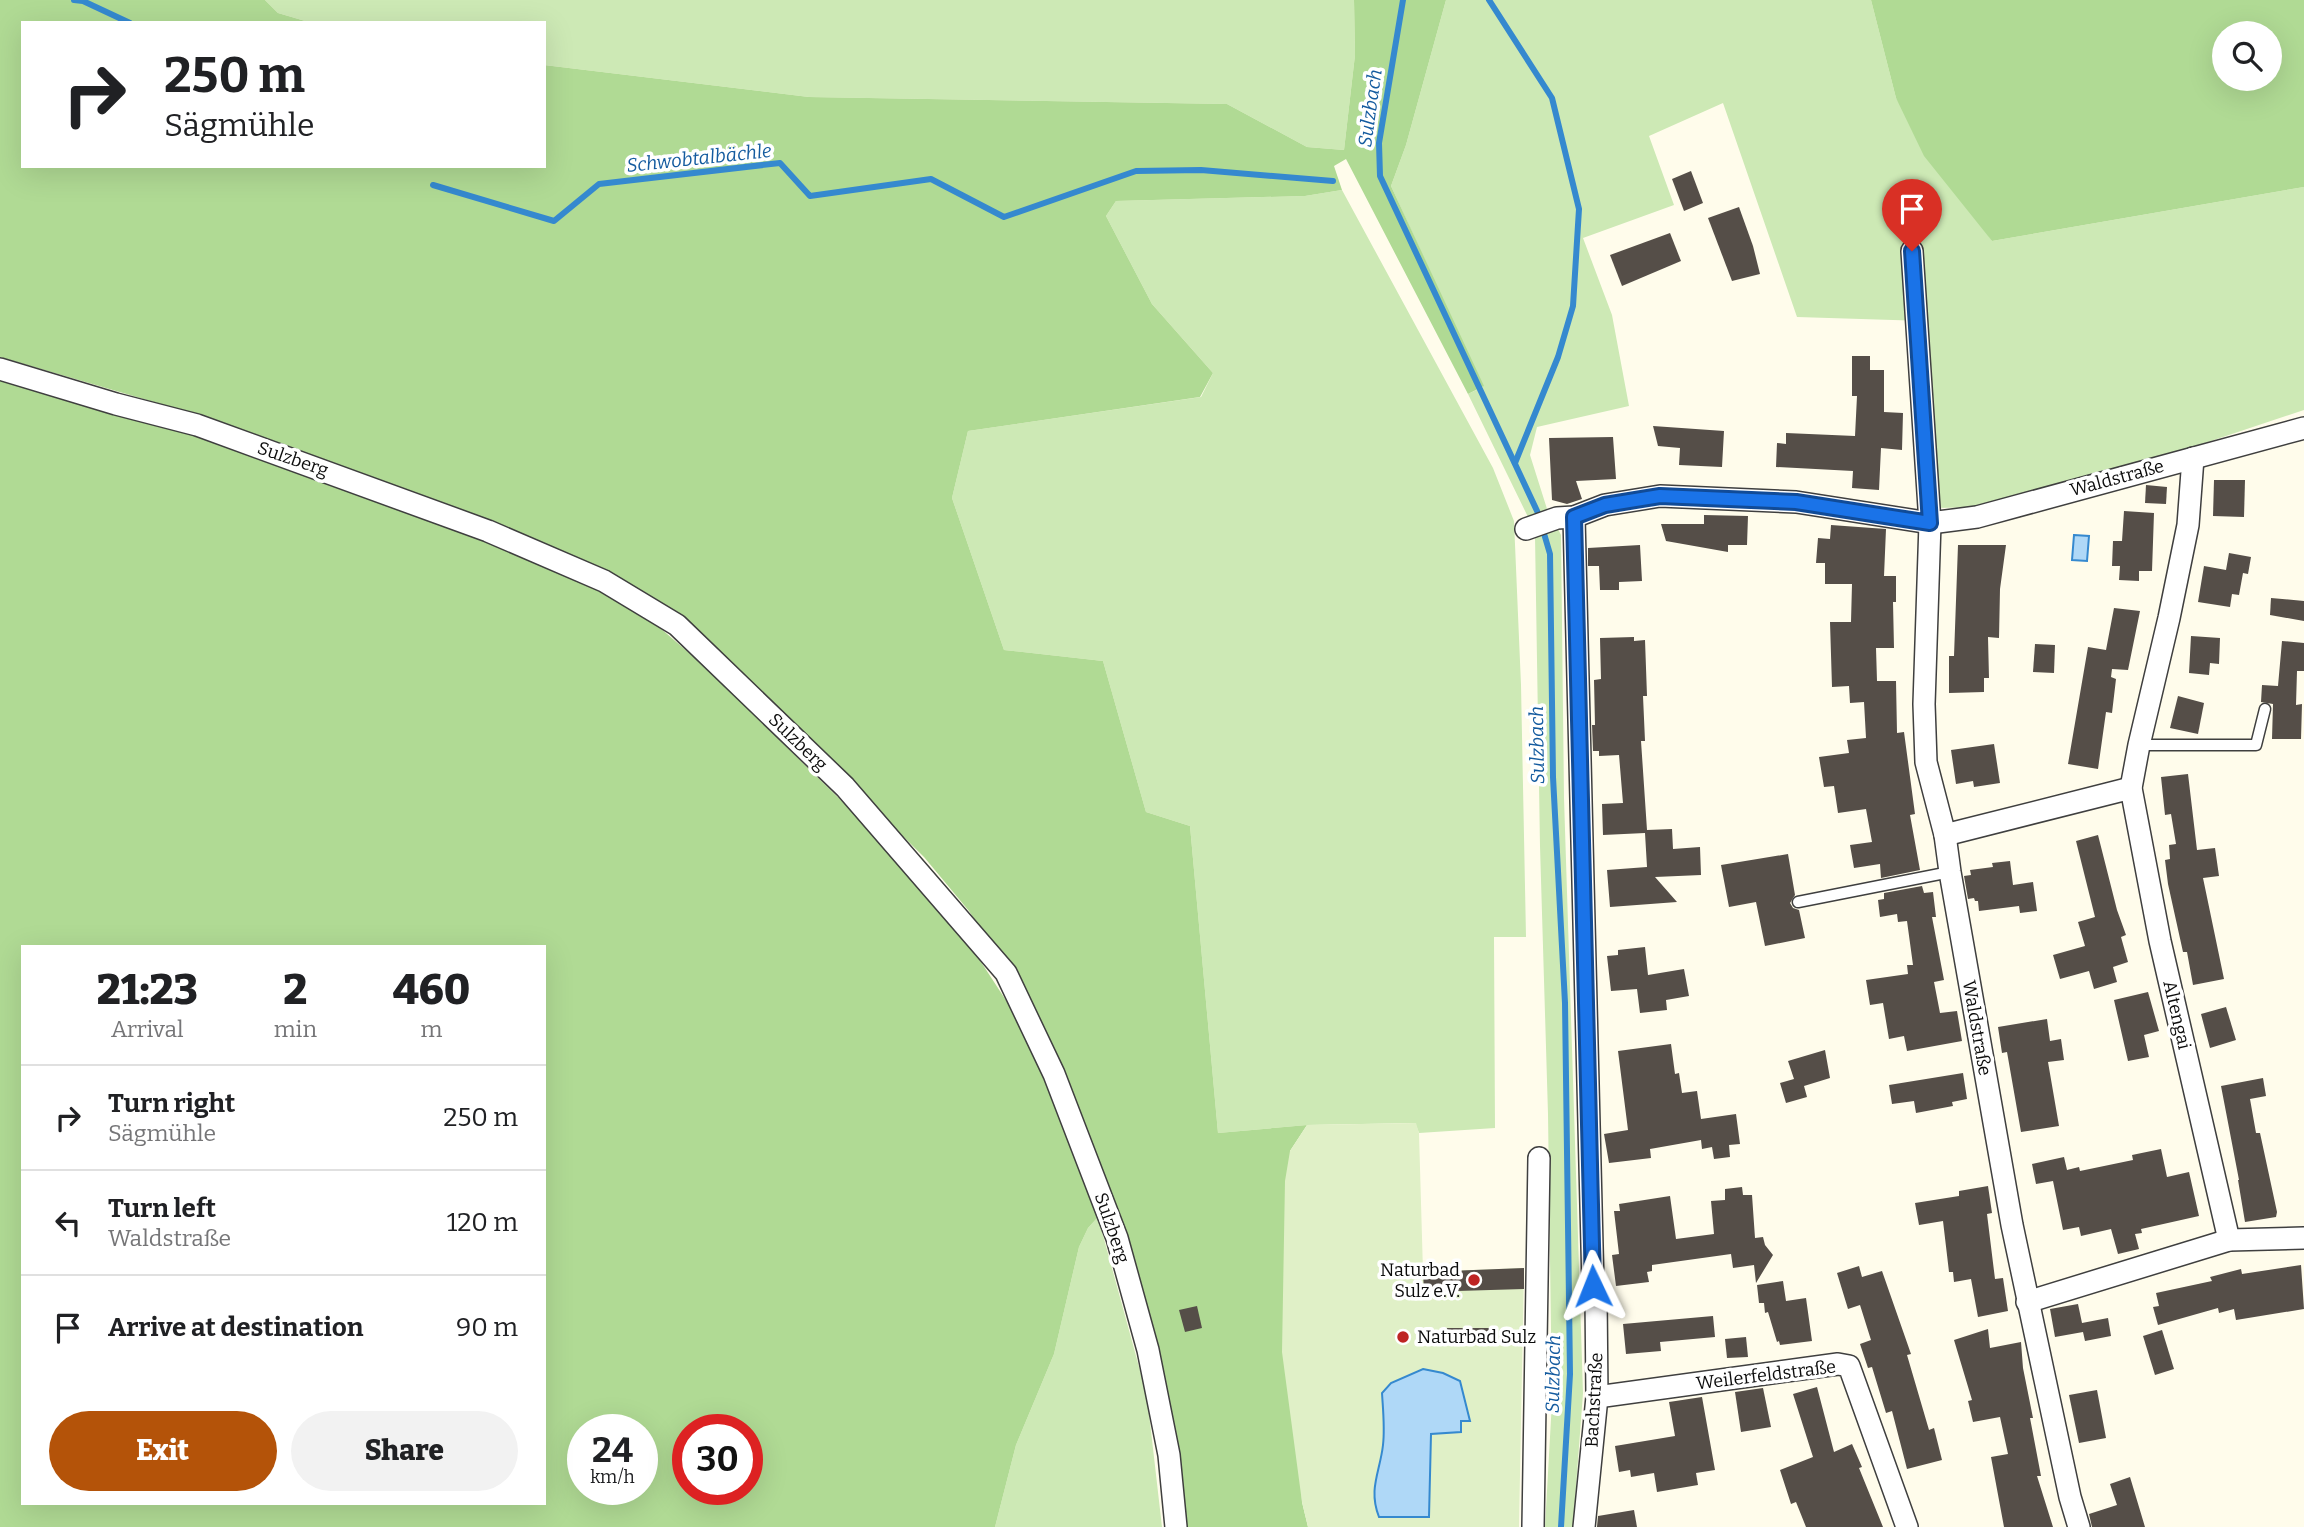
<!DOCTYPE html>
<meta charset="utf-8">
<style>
:root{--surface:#fff;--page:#f2f2f2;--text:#202124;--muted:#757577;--line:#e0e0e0;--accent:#b45309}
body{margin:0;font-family:Bitter,serif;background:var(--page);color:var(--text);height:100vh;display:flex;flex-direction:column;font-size:26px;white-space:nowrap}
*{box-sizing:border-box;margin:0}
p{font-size:23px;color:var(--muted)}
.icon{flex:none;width:38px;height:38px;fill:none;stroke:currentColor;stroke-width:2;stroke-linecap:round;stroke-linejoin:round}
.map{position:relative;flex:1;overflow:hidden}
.details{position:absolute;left:21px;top:945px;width:525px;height:560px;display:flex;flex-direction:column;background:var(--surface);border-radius:0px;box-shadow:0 7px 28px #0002}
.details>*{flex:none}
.banner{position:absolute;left:21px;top:21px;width:525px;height:147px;border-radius:0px;box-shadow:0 7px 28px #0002;background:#fff;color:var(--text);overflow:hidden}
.fabs{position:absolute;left:2212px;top:21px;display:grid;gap:14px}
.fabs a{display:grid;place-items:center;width:70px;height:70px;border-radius:50%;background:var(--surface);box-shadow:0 7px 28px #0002;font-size:35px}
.speed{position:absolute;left:567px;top:1414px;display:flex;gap:14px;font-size:35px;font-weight:700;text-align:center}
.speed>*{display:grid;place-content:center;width:91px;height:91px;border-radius:50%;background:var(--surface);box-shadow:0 7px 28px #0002;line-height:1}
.speed small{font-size:18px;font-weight:400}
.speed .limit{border:10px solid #d22;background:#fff;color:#111}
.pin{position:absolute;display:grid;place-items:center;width:60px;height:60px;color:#fff;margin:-72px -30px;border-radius:50% 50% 50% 0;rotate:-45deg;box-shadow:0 0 7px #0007}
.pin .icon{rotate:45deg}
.me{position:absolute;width:77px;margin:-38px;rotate:358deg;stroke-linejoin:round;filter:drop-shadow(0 0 5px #0008)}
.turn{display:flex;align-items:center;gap:24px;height:147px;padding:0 28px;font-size:32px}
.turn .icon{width:91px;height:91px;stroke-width:2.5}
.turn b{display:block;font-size:49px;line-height:60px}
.eta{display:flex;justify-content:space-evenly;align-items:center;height:119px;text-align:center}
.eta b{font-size:42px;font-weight:800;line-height:49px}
.primary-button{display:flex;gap:14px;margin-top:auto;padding:14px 28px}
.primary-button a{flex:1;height:80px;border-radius:42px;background:var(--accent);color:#fff;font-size:28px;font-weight:800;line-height:80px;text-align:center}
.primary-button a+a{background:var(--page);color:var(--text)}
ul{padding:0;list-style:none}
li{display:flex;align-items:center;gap:21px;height:105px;padding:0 28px;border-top:2px solid var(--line)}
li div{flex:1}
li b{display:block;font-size:26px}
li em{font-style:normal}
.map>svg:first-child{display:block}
.green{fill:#cde9b5}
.forest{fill:#b0da94;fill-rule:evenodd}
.pitch{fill:#e0f0c7}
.water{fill:#afd8f7;stroke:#3589cf;stroke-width:2}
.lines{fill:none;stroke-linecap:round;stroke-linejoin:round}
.stream{stroke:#3589cf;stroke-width:6}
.building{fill:#554e48}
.lane-casing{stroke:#3f3f3f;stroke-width:13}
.street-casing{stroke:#3f3f3f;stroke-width:24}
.lane{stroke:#fff;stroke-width:10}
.street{stroke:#fff;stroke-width:21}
.route-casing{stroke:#114b97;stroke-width:18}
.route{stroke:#1a73e8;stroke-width:12}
.poi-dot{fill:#be2423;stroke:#fff;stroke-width:2.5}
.labels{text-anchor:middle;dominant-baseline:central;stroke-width:7;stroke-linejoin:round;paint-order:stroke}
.street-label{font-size:18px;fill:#0c0c0c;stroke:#fff}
.poi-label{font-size:18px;fill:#0c0c0c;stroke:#fff;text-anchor:end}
.water-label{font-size:19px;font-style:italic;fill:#145b9f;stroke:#fff}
</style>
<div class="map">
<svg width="2304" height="1527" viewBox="0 0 2304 1527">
<rect width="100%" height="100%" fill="#fffceb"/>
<g class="green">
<polygon points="265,0 1354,0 1355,55 1344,150 1307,147 1227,104 809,97 544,65 544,23 312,23 278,13"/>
<polygon points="1446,0 1871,0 1896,98 1992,241 2304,187 2304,410 2190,448 1987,507 1935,508 1925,321 1797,317 1723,103 1649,136 1674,205 1583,238 1612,315 1629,406 1537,427 1530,455 1548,512 1528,517 1468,394 1483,387 1391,186 1406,145"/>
<polygon points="1342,190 1493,468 1514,521 1521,685 1526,937 1494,937 1495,1128 1419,1133 1415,1123 1307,1125 1218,1133 1190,826 1146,812 1103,661 1004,650 952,498 968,431 1201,397 1213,373 1152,304 1106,216 1116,201 1305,196"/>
<polygon points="1558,529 1561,535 1564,798 1583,1393 1573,1527 1545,1527 1552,1401 1548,1114 1540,846 1535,536"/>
<polygon points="1098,1217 1147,1396 1162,1527 995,1527 1016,1445 1054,1354 1079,1247 1088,1228"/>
</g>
<g class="forest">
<polygon points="0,0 265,0 278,13 312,23 23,23 23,166 544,166 544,65 809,97 1227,104 1307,147 1344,150 1355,55 1354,0 1446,0 1406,145 1391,186 1484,386 1468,394 1346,159 1334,166 1342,190 1305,196 1116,201 1106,216 1152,304 1213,373 1200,397 968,431 952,498 1004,650 1103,661 1146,812 1190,826 1218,1133 1307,1125 1290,1151 1302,1502 1308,1527 1186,1527 1150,1322 1024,996 969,911 924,857 715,651 494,523 171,407 0,357"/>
<path d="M1871 0H2304V187L1992 241 1924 156 1896 98ZM2224 33H2270V79H2224Z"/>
<path d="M0 376 166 425 487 539 600 590 652 621 703 665 912 870 955 922 1009 1005 1044 1076 1098 1217 1088 1228 1079 1247 1054 1354 1016 1445 995 1527H0ZM23 947H544V1503H23ZM583 1430H642V1489H583ZM688 1430H747V1489H688Z"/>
</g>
<polygon class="pitch" points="1416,1123 1419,1133 1423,1272 1524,1268 1519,1527 1308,1527 1302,1502 1282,1352 1285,1181 1290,1151 1307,1125"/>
<g class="water">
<polygon points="2074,535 2089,536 2087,561 2072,560"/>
<path d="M1423 1369 1443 1373 1460 1381 1470 1421H1461V1432L1431 1434 1429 1517H1379C1368 1489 1380 1472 1383 1445 1385 1428 1383 1410 1382 1393L1391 1383Z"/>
</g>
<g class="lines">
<g class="stream">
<polyline points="74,0 83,1 130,23"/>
<polyline points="1403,0 1379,143 1380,176 1538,513 1550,554 1553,777 1565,1003 1570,1374 1561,1527"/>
<polyline points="1489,0 1552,98 1579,209 1573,306 1558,357 1515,463"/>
<polyline points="433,185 554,221 599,184 780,163 810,196 931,179 1004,217 1136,171 1201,170 1333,181"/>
</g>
</g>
<g class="building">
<polygon points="1691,171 1703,203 1684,211 1672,179"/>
<polygon points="1739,207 1753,246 1760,274 1732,281 1708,218"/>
<polygon points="1670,233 1681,261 1622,286 1610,255"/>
<polygon points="1852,356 1870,356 1870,370 1884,370 1884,412 1903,413 1902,450 1881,448 1879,490 1852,488 1853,471 1776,467 1777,443 1786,444 1786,433 1855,436 1857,396 1852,396"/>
<polygon points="1653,426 1724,431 1722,467 1679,465 1680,448 1658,446"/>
<polygon points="1613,437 1616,479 1576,481 1582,499 1567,504 1552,500 1549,438"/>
<polygon points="2214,480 2245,480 2244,517 2213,516"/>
<polygon points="2146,485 2167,487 2166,504 2145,503"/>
<polygon points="2124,511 2154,513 2152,571 2139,571 2139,581 2119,580 2120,566 2112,566 2113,541 2122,541"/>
<polygon points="1704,515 1748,516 1747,545 1728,545 1728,552 1666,541 1661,524 1704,524"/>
<polygon points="1831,525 1886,529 1884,576 1896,576 1896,602 1893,602 1894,648 1876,648 1877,681 1896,681 1897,733 1904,732 1915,814 1910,815 1920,870 1881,878 1880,864 1854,868 1850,845 1872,842 1866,809 1838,813 1834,786 1824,787 1819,757 1849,753 1847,740 1866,738 1864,702 1850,703 1849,686 1832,687 1830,622 1851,622 1852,584 1825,584 1825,563 1816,563 1818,538 1830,539"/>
<polygon points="1640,545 1642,581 1619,582 1619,590 1600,590 1599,566 1588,566 1588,548"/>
<polygon points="1958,545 2006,545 2000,589 1999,638 1988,637 1989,678 1984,678 1984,692 1949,693 1949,656 1954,656"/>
<polygon points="2229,553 2251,557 2248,574 2243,573 2239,595 2232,594 2230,607 2198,602 2204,566 2226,570"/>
<polygon points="2271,598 2304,601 2304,621 2270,615"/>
<polygon points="2114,608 2140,611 2128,670 2112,669 2111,677 2116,679 2112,713 2106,712 2098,769 2068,764 2088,647 2106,650"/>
<polygon points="2191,636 2220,638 2219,664 2210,663 2209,675 2189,673"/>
<polygon points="1634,637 1634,641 1645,640 1647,696 1643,696 1645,741 1641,741 1647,830 1672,829 1673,849 1700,847 1701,875 1655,877 1677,902 1610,907 1607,870 1647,867 1645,833 1603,835 1602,804 1623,803 1619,755 1599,756 1599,751 1593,751 1592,725 1595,725 1594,680 1601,679 1600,638"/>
<polygon points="2282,641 2304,643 2304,671 2297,671 2296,705 2302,704 2301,739 2272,739 2273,704 2261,702 2262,685 2278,686"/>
<polygon points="2035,644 2055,645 2054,673 2033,672"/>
<polygon points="2178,696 2204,703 2198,734 2170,728"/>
<polygon points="1994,744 2000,783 1974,787 1973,781 1956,784 1951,750"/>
<polygon points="2188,774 2197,850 2215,848 2219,876 2203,878 2224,979 2193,985 2187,952 2183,952 2168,884 2165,860 2170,859 2169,845 2176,844 2171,814 2165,815 2161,777"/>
<polygon points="2098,835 2117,910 2126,935 2121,937 2128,962 2113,967 2117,982 2094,989 2089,971 2060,979 2053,955 2085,946 2078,922 2095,917 2076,841"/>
<polygon points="1788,854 1795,895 1790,903 1793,908 1799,910 1805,938 1765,946 1756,902 1729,907 1721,865"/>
<polygon points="2010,861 2013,885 2033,882 2037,911 2020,913 2019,906 1979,911 1978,901 1975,901 1974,898 1968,899 1964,876 1971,875 1970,870 1993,867 1992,863"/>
<polygon points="1922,886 1924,893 1933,892 1936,917 1932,917 1944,980 1934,982 1940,1013 1957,1011 1962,1041 1907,1051 1904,1036 1889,1039 1883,1003 1870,1005 1866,980 1908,974 1907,965 1913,965 1907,921 1898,922 1897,914 1880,917 1878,900 1884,899 1884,893"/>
<polygon points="1645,947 1648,975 1684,969 1689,996 1666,1000 1667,1010 1640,1013 1637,989 1611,991 1607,956 1618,955 1618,950"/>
<polygon points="2148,992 2159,1031 2144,1035 2149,1057 2128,1061 2114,1000"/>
<polygon points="2226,1007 2236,1040 2210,1048 2201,1014"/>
<polygon points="2047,1019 2050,1041 2061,1039 2064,1060 2048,1062 2059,1126 2021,1132 2007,1052 2002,1053 1998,1027"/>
<polygon points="1671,1044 1675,1074 1679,1073 1682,1093 1697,1091 1701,1119 1736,1114 1740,1144 1729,1145 1730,1157 1714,1159 1712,1147 1702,1149 1701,1140 1650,1149 1651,1158 1609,1163 1604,1134 1628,1130 1618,1051"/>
<polygon points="1825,1050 1830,1078 1804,1086 1807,1097 1786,1103 1780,1083 1794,1079 1788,1061"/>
<polygon points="1963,1073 1967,1099 1952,1102 1953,1106 1916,1113 1914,1101 1892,1104 1889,1085"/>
<polygon points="2263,1078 2266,1096 2250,1099 2256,1133 2260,1133 2277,1212 2276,1217 2245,1222 2238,1180 2239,1180 2221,1086"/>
<polygon points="2161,1149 2167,1177 2189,1172 2199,1216 2141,1229 2142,1233 2135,1234 2139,1249 2118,1254 2111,1229 2081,1236 2079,1227 2063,1230 2053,1181 2036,1184 2032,1164 2064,1157 2067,1170 2079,1167 2080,1171 2133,1160 2132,1155"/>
<polygon points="1988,1186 1992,1213 1987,1214 1995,1279 2003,1278 2008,1311 1978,1317 1971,1279 1954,1282 1953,1272 1949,1272 1943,1221 1919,1225 1915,1203 1959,1196 1959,1191"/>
<polygon points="1742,1187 1743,1195 1752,1195 1755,1238 1763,1237 1765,1245 1773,1255 1756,1283 1754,1265 1733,1268 1731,1254 1652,1265 1652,1271 1647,1272 1649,1282 1616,1286 1612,1255 1619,1254 1614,1211 1620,1211 1619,1204 1670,1196 1676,1239 1714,1234 1711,1201 1725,1200 1725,1189"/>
<polygon points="2301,1265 2304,1309 2236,1320 2234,1309 2219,1313 2218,1308 2158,1325 2153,1307 2159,1306 2156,1293 2212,1281 2210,1277 2241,1269 2242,1274"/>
<polygon points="1859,1266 1862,1277 1882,1271 1911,1354 1907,1355 1929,1430 1934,1428 1942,1460 1907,1469 1892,1411 1886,1413 1872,1367 1868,1368 1860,1344 1871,1340 1860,1305 1848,1309 1837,1273"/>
<polygon points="1524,1268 1524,1289 1424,1292 1423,1272"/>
<polygon points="1783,1281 1786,1301 1806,1298 1812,1341 1780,1345 1779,1341 1777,1342 1768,1312 1765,1313 1764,1303 1759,1303 1757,1285"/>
<polygon points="2078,1304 2082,1323 2108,1318 2111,1336 2085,1341 2083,1332 2055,1337 2050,1309"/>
<polygon points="1197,1306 1202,1328 1185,1332 1179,1310"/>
<polygon points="1713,1316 1715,1337 1660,1342 1661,1351 1626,1354 1623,1324"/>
<polygon points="1446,1328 1498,1328 1498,1345 1445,1345"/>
<polygon points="1988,1329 1990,1348 2021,1342 2023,1368 2033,1418 2030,1418 2041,1476 2037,1476 2053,1527 2004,1527 1991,1457 2008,1454 2000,1417 1973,1422 1968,1401 1972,1400 1954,1340"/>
<polygon points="2162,1330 2174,1369 2155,1375 2143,1336"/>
<polygon points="1746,1337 1748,1357 1727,1358 1725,1339"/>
<polygon points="1817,1387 1834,1452 1852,1444 1862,1467 1859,1468 1883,1527 1806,1527 1796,1502 1791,1504 1780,1470 1813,1457 1793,1394"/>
<polygon points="1763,1388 1771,1427 1741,1432 1735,1392"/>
<polygon points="2097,1390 2106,1438 2079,1443 2069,1395"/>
<polygon points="1702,1397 1715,1470 1696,1473 1698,1485 1657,1492 1654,1473 1631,1477 1630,1470 1619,1472 1615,1446 1675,1436 1669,1402"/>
<polygon points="2130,1477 2145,1527 2092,1527 2089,1514 2117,1505 2110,1484"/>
<polygon points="1634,1510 1637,1527 1597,1527 1598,1516"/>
</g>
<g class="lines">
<g class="lane-casing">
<g id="lane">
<polyline points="2139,745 2256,745 2265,709"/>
<polyline points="1798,902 1950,872"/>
</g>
</g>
<g class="street-casing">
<g id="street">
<polyline points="1912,251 1930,523 1924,704 1926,762 1945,835 1950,872 2012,1225 2070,1497 2079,1527"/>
<polyline points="0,369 116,404 197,425 488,531 604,581 677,625 845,787 1006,973 1054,1074 1117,1238 1148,1350 1169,1455 1176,1527"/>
<polyline points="2193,458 2188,525 2169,618 2139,745 2131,788 2160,941 2229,1240"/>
<polyline points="1574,517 1593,1286 1596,1296 1597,1397 1584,1527"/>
<polyline points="1526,529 1557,518 1574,517 1605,505 1660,496 1796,502 1930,523 1977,517 2304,428"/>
<polyline points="1945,835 2131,788"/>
<polyline points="2027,1302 2229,1240 2304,1238"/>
<polyline points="1597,1397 1838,1364 1849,1366 1907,1527"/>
<polyline points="1533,1527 1539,1158"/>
</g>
</g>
<use href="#lane" class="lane"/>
<use href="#street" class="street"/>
</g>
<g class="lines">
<g class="route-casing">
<polyline id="route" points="1593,1286 1574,517 1605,505 1660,496 1796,502 1930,523 1912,251"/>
</g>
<use href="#route" class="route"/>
</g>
<g class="poi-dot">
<circle cx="1474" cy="1280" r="7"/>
<circle cx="1403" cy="1337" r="7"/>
</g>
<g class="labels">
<g class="street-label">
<text transform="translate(293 459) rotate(19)">Sulzberg</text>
<text transform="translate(2117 478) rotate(-15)">Waldstraße</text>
<text transform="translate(798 742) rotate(44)">Sulzberg</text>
<text transform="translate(2177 1015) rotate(77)">Altengai</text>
<text transform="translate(1977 1028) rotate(80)">Waldstraße</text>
<text transform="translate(1112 1228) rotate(71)">Sulzberg</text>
<text transform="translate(1766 1375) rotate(-7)">Weilerfeldstraße</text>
<text transform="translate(1594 1400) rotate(-87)">Bachstraße</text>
</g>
<g class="poi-label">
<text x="1460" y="1270">Naturbad<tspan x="1460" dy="21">Sulz e.V.</tspan></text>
<text x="1417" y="1337" text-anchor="start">Naturbad Sulz</text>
</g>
<g class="water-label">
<text transform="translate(1370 108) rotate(-82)">Sulzbach</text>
<text transform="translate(699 158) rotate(-6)">Schwobtalbächle</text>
<text transform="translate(1537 745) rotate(-91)">Sulzbach</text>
<text transform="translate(1553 1374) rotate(-89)">Sulzbach</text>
</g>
</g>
</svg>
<div class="fabs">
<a><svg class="icon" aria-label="search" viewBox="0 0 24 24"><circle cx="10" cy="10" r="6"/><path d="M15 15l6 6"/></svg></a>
</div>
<div class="speed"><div>24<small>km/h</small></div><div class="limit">30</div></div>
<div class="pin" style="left:1912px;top:251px;background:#d93025"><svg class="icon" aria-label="arrive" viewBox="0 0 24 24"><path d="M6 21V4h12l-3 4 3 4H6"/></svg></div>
<svg class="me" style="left:1593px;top:1286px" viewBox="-20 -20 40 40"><path d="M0-17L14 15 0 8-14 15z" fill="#1a73e8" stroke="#fff" stroke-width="4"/></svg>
<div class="banner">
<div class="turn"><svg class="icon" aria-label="right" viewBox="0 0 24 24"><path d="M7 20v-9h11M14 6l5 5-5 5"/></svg><div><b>250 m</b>Sägmühle</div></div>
</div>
<section class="details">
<div class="eta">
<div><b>21:23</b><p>Arrival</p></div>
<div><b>2</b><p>min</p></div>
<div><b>460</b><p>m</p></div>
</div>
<ul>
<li><svg class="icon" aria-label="right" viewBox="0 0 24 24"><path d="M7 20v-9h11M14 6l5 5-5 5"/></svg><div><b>Turn right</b><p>Sägmühle</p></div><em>250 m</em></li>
<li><svg class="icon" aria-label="left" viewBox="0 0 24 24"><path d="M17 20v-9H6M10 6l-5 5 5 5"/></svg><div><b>Turn left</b><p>Waldstraße</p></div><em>120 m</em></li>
<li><svg class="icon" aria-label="arrive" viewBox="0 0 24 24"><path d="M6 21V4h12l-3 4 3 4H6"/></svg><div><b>Arrive at destination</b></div><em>90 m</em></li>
</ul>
<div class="primary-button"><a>Exit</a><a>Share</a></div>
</section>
</div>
